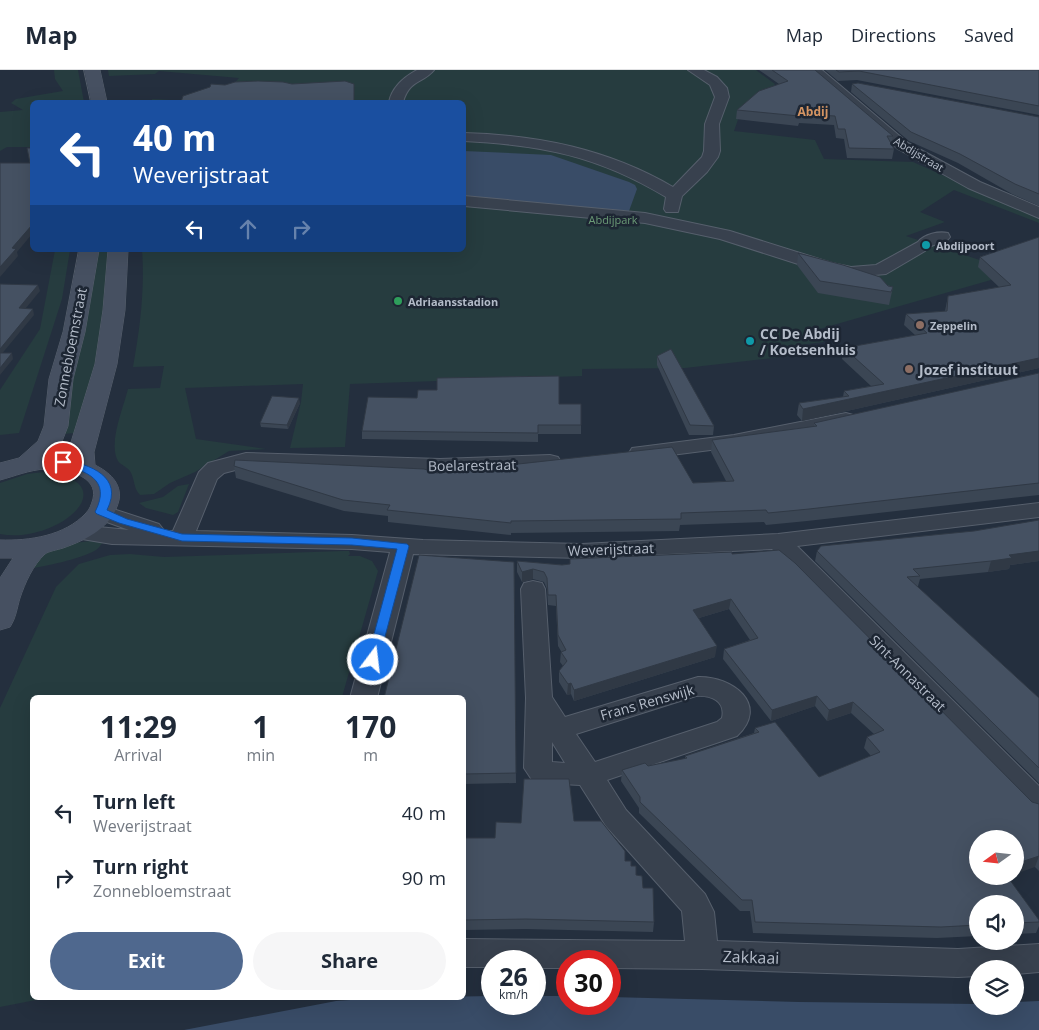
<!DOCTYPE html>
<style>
:root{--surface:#fff;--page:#f6f6f7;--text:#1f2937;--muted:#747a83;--line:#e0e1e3;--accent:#4f688e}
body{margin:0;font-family:"Open Sans",sans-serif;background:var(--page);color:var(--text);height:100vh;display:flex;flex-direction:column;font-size:19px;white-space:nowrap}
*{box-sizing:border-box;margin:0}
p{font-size:16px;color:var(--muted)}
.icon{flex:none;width:28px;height:28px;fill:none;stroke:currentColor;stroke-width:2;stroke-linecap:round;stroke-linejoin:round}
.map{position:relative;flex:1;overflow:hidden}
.details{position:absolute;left:30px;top:625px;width:436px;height:305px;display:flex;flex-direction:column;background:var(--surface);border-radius:8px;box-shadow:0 5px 20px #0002}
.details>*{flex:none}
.top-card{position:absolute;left:30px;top:30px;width:436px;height:152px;border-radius:8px;box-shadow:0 5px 20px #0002;background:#1a4fa0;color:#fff;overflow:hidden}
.needle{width:32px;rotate:255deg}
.fabs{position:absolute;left:969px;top:760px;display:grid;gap:10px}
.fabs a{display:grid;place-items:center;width:55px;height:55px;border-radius:50%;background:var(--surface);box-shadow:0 5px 20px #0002;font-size:25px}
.speed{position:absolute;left:481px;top:880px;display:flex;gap:10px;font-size:25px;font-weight:700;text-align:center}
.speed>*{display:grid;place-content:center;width:65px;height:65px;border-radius:50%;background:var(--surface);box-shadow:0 5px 20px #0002;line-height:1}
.speed small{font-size:12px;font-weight:400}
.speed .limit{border:8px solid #d22;background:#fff;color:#111}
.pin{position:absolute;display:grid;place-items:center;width:42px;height:42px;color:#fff;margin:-21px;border:2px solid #fff;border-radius:50%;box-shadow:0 1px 5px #0007}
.me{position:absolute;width:55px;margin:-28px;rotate:15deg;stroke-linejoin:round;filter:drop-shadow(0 0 4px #0008)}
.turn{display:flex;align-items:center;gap:18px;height:105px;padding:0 20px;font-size:22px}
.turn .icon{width:65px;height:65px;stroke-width:2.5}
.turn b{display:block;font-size:35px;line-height:42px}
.lanes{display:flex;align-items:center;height:48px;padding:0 20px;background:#0003;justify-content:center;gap:25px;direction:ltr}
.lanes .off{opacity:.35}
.eta{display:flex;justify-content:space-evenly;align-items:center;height:85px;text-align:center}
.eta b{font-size:30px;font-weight:700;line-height:35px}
.cta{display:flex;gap:10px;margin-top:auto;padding:10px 20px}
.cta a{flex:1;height:58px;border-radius:30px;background:var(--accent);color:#fff;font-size:20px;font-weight:700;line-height:58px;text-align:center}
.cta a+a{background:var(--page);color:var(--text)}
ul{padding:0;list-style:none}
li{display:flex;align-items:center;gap:15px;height:65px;padding:0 20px}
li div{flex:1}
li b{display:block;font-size:19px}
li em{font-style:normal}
header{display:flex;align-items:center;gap:30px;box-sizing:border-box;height:70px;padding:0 25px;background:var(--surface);border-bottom:1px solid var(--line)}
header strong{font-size:24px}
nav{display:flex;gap:28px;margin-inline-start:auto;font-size:18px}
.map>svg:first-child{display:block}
.green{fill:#263c3f}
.water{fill:#394c67}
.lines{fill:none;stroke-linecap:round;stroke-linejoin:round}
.street-casing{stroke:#565f6c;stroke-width:2}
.secondary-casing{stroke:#565f6c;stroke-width:1}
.street{fill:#38414e;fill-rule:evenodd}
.secondary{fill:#465061;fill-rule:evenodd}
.wall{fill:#3b4654}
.shaded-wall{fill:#303945}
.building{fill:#455162;stroke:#303945}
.route{fill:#1a73e8;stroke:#114b97}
.culture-dot{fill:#0f9aa8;stroke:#1d2633;stroke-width:2}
.leisure-dot{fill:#2e9e5b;stroke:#1d2633;stroke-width:2}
.education-dot{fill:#8d6e63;stroke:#1d2633;stroke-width:2}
.labels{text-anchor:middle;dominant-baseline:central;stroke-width:5;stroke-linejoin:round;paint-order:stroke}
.far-street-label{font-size:11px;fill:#b4bcc9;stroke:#1d2633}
.far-park-label{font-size:11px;fill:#6b9a76;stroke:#1d2633}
.far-poi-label{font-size:11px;font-weight:bold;fill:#b4bcc9;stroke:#1d2633;text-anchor:start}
.far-neighbourhood-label{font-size:12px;font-weight:bold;fill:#d59563;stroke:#1d2633}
.poi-label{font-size:14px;font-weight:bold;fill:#b4bcc9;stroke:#1d2633;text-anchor:start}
.street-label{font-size:14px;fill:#b4bcc9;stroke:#1d2633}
.near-street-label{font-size:16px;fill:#b4bcc9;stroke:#1d2633}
</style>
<header>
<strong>Map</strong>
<nav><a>Map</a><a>Directions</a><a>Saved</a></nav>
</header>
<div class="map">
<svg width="1039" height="960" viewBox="0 0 1039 960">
<rect width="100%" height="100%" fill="#242f3e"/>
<g class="green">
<polygon points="54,0 78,0 84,32 32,32 32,77 7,77 0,81 0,42 23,40 11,33 16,29 63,21 55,9"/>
<path d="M108 0H756L775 14 771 21 741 41 734 61 815 70 824 89 913 92 1039 148V153L954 120 920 142 945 152 906 166 989 193 991 210 816 260 824 272 799 275 808 284 685 298 582 299V306L350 314 345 377 290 378 301 332 303 314 185 318 196 369 266 379 229 381 195 402 170 413 154 424 140 425C133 418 135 409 130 401 127 397 121 395 118 391 108 373 123 339 128 319L160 318 164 296 133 297C140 258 145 219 142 180H464V32H153L152 29 190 31 228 20 239 8 159 1 155 4 109 6Z"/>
<polygon points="55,180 70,180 62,229 19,363 0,365 0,320 40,259"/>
<polygon points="94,180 113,180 102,286 76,363 62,364"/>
<path d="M44 402C130 412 57 475 0 464V413L27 404Z"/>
<polygon points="189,414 178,442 173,445 146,438 139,433 163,427 178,416"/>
<path d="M90 471H104C101 474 99 478 96 480 81 489 43 497 26 499L44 483 75 473Z"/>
<polygon points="343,481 349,481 350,484 348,486 360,486 372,491 378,501 342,627 32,628 32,928 46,928 0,937 0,638 56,517 79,494 110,485 130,484 164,487"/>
</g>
<g class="water">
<polygon points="464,81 551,85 629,112 635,115 637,119 629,141 464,129"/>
<polygon points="492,926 492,934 535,934 535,926 567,926 568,934 610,934 610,927 799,932 977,934 978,936 1015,936 1015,932 1039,931 1039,960 184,960 336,931 379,928"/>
</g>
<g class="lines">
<g class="street-casing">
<g id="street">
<path d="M417 0H434C422 14 410 9 403 32H389C392 17 404 7 417 0Z"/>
<path d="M688 0H704L717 7 727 18 729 27 719 54 720 81 718 87 707 102 682 126 678 142H666L664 139 666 127C598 86 542 75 464 71V63C538 65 608 79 673 117L702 87 704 81 705 54 715 27 710 15Z"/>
<polygon points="807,0 822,0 908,73 980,112 1039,137 1039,148 968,118 898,79"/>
<path d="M464 126 645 143 730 161 832 193 851 197 876 195 918 172C924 164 939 161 948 163L950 167C944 176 931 172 925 181L886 204 851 207 823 202 720 169 645 153 464 136Z"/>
<polygon points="846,343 853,345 856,349 853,353 734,377 640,389 632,388 629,383 632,378 640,377 734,365"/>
<polygon points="246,383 440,389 550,385 558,387 561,392 558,397 550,399 440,403 247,397 224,403 217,409 196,461 352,465 423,470 582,474 778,464 1039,433 1039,447 797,476 1039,716 1039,745 1029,742 772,479 582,488 413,484 377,628 350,628 390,482 352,479 112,474 70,467 66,462 70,457 78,455 129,460 93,447 90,442 93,437 101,435 159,454 163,459 161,461 173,461 199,402 208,393"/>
<path d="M533 511 542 513 545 519 552 627 565 647 698 607C733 606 770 635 737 666L607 710 626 740 705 824 714 842 717 871 958 879 1039 874V902L1015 904V899H978V906L958 907 702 899 610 898V891H568V898H535V891H492V897H464V869L685 871 682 841 606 756 580 715 542 713 532 710 524 698 526 628 521 519 524 513ZM696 626C710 625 726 630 722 648L717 652 595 692 576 664ZM552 672 565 693 552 692Z"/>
</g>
</g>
<g class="secondary-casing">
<g id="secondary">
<polygon points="84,0 100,0 107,32 91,32"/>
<path d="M79 180H99L85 262 73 309 68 356 61 374 53 384 69 386 68 382 95 294 103 240 108 180H128L125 240 117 294 94 382 95 395C109 402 122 413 119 430 113 457 86 470 63 478 57 480 49 481 45 484 33 495 25 513 20 528 17 538 16 548 10 557L0 560V508L13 488H0V470C29 471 65 466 86 443 90 439 91 435 93 429 99 405 63 398 45 399 29 400 15 406 0 410V393L19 388 38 371 44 356 49 309 63 262Z"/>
</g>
</g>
<use href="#street" class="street"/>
<use href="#secondary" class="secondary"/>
</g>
<g class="wall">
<polygon points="759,0 815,0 893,66 891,74 894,79 892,89 847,88 844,69 836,68 834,55 799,53 798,56 736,49 737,40 779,14"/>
<polygon points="825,0 1039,0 1039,45 857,10 838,11"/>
<polygon points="852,14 1039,47 1039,136 1012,124 958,93 909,71 851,22"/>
<polygon points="1039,167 1039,298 802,351 797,345 799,333 843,327 844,321 871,316 842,289 844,278 915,265 904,255 906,244 945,241 948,226 999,217 978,197 980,187"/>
<polygon points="798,183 893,217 889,235 818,223 797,195"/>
<polygon points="657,286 714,356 713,365 689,365 657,295"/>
<polygon points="1039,303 1039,425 807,451 766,455 764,452 680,455 679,461 511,463 511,465 388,452 388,446 344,441 236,408 234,396 693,413 726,411 711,382 712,370 814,357 814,353"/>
<polygon points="300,333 288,359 261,357 260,353"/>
<polygon points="559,334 581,355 581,364 538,364 538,372 362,369 362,361"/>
<polygon points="817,481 1039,491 1010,495 1009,499 988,502 920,509 918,516 917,516 1039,628 1039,713 815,491"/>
<polygon points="732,484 1032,732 1039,734 1039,801 1035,797 978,769 1039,850 1039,856 1036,863 1015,864 1015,834 978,834 978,866 937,868 753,863 750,841 740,841 639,743 639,738 621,711 622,700 685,689 685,686 754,663 755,658 819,707 871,686 864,678 867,667 874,664 851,643 827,651 815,636 771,651 723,589 724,579 750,570 729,539 699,548 715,587 574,631 571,624 567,625 559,612 559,601 563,596 560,592 561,581 558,576 556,536 548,535 547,519 544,512 533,509 522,512 517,502 517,491 562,495"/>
<polygon points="514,492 516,713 464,714 464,628"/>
<polygon points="574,751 631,796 643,818 654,852 653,862 526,859 464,860 464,768 495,768 521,753"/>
</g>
<g class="shaded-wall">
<polygon points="32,155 32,164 17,182 18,186 0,207 0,197 12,178"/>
<polygon points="38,215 40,221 21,244 19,238"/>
<polygon points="33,239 34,245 0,286 0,279"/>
<polygon points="12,283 13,289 0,305 0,298"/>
<polygon points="1039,288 1039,298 802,351 803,339"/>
<polygon points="299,328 300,333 288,359 287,355"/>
<polygon points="1039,481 1039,491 1010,495 1009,499 988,502 991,491 1009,485"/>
<polygon points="533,499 533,509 522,512 522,502"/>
<polygon points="731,529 729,539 692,550 693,540"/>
<polygon points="717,576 715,587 574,631 574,620"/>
<polygon points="571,613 571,624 567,625 568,614"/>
<polygon points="817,626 815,636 771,651 772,640"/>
<polygon points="853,632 851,643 827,651 829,640"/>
<polygon points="1039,786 1035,797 1015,804 1015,794"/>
</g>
<g class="building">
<polygon points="772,0 815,0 893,66 887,66 894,79 849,78 845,59 838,59 835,46 800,44 799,46 737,40 759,21 788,11"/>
<polygon points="836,0 1039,0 1039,36 859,1 839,2"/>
<polygon points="258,11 283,12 292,14 345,11 354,14 354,32 181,32 183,26 210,17 211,14 225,15 235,12"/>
<polygon points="858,13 1039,47 1039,124 1015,114 960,84 911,62 852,14"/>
<polygon points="27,78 32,78 32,155 12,178 16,179 0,197 0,93 30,93"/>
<polygon points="1039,167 1039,288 803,339 799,333 849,326 844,321 884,314 844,278 927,263 906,244 947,241 948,226 1011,215 980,187"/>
<polygon points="798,183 843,195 880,207 888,216 893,217 891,222 820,211"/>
<polygon points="0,214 38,215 19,238 33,239 0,279"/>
<polygon points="671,279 714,356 690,355 657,286"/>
<polygon points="0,283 12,283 0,298"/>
<polygon points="1039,303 1039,413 809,439 768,443 766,440 681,443 681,449 511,451 511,453 387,440 390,435 343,430 234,396 235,390 424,399 437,403 672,377 693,413 734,411 712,370 817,356 814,353"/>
<polygon points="559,306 559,334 581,334 581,355 538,355 538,363 362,361 368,327 417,328 418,320 437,320 437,308"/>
<polygon points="272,326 299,328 287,355 260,353"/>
<polygon points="1039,450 1039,481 1009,485 1012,488 991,491 913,499 920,506 907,507 1039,628 1039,698 817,481 821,476 974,461"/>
<polygon points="779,480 795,493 1032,732 1039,734 1039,786 1015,794 1015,769 978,769 978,806 1007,806 1039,850 1039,852 1015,853 1015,834 978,834 978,855 941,857 755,852 752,830 742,830 640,732 640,727 622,700 645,693 648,696 687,688 685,686 759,662 755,658 775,652 819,707 880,682 867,667 884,660 853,632 829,640 817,626 772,640 724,579 758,568 731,529 693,540 717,576 574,620 571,613 568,614 559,601 567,591 561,582 566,580 558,565 556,525 548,525 547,508 544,502 533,499 522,502 517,491 562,495 570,494 570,489 732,482 732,484"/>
<polygon points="419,485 514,492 516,703 464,704 464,628 384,628"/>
<polygon points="524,709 569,709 574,751 601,751 625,781 625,791 631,791 631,796 636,796 636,805 642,806 643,818 653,818 654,852 526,849 464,850 464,768 495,768 496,752 521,753"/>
</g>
<path class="route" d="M63 389C90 395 124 406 107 440L127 449 182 464 352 468 407 474 409 476 378 593 373 594 367 590 397 479 352 475 182 471 119 453 97 444 95 442C112 409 86 401 59 394L58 392 59 390Z"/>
<g class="culture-dot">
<circle cx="926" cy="175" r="5"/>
<circle cx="750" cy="271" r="5"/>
</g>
<circle class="leisure-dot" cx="398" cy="231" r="5"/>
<g class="education-dot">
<circle cx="920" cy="255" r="5"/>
<circle cx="909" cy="299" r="5"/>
</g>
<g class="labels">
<g class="far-street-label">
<text transform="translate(919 84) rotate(31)">Abdijstraat</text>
</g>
<g class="far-park-label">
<text x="613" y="149">Abdijpark</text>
</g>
<g class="far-poi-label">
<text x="936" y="175">Abdijpoort</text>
<text x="408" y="231">Adriaansstadion</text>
<text x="930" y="255">Zeppelin</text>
</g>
<g class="far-neighbourhood-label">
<text x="813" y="41">Abdij</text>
</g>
<g class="poi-label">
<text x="760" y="263">CC De Abdij<tspan x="760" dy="16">/ Koetsenhuis</tspan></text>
<text x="919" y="299">Jozef instituut</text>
</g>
<g class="street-label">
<text transform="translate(70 277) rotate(-79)">Zonnebloemstraat</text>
<text transform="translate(472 395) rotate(-1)">Boelarestraat</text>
<text transform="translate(611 479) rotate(-2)">Weverijstraat</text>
<text transform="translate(908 603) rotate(45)">Sint-Annastraat</text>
<text transform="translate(647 632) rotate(-16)">Frans Renswijk</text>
</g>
<g class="near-street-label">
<text transform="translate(751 887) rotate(2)">Zakkaai</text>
</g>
</g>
</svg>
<div class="fabs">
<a><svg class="needle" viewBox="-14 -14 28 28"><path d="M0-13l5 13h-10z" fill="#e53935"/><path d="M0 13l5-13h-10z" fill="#747a83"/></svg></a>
<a><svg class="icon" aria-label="sound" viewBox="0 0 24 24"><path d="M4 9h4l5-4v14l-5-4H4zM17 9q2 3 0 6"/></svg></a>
<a><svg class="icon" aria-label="layers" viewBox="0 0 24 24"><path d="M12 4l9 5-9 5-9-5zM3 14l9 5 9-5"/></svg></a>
</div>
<div class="speed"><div>26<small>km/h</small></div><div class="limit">30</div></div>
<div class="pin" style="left:63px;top:392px;background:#d93025"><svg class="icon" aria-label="arrive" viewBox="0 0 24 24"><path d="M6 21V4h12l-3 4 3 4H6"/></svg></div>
<svg class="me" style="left:373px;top:590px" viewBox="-20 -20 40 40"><circle r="17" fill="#1a73e8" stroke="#fff" stroke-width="3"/><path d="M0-11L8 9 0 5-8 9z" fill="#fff"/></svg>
<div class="top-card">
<div class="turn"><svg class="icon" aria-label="left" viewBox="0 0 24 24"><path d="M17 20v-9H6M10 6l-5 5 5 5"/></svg><div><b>40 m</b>Weverijstraat</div></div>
<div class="lanes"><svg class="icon" aria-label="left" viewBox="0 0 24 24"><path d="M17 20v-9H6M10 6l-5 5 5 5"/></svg><svg class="icon off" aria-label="ahead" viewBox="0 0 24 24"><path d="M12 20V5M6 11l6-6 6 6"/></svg><svg class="icon off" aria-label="right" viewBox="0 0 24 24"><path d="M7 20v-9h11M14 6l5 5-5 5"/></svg></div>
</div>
<section class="details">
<div class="eta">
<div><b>11:29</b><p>Arrival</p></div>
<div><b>1</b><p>min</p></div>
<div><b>170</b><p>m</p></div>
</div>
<ul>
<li><svg class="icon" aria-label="left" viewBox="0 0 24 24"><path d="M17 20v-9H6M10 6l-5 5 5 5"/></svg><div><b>Turn left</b><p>Weverijstraat</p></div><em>40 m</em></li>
<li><svg class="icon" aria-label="right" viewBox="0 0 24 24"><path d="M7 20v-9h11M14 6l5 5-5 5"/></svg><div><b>Turn right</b><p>Zonnebloemstraat</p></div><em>90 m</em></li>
</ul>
<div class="cta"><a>Exit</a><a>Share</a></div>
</section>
</div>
